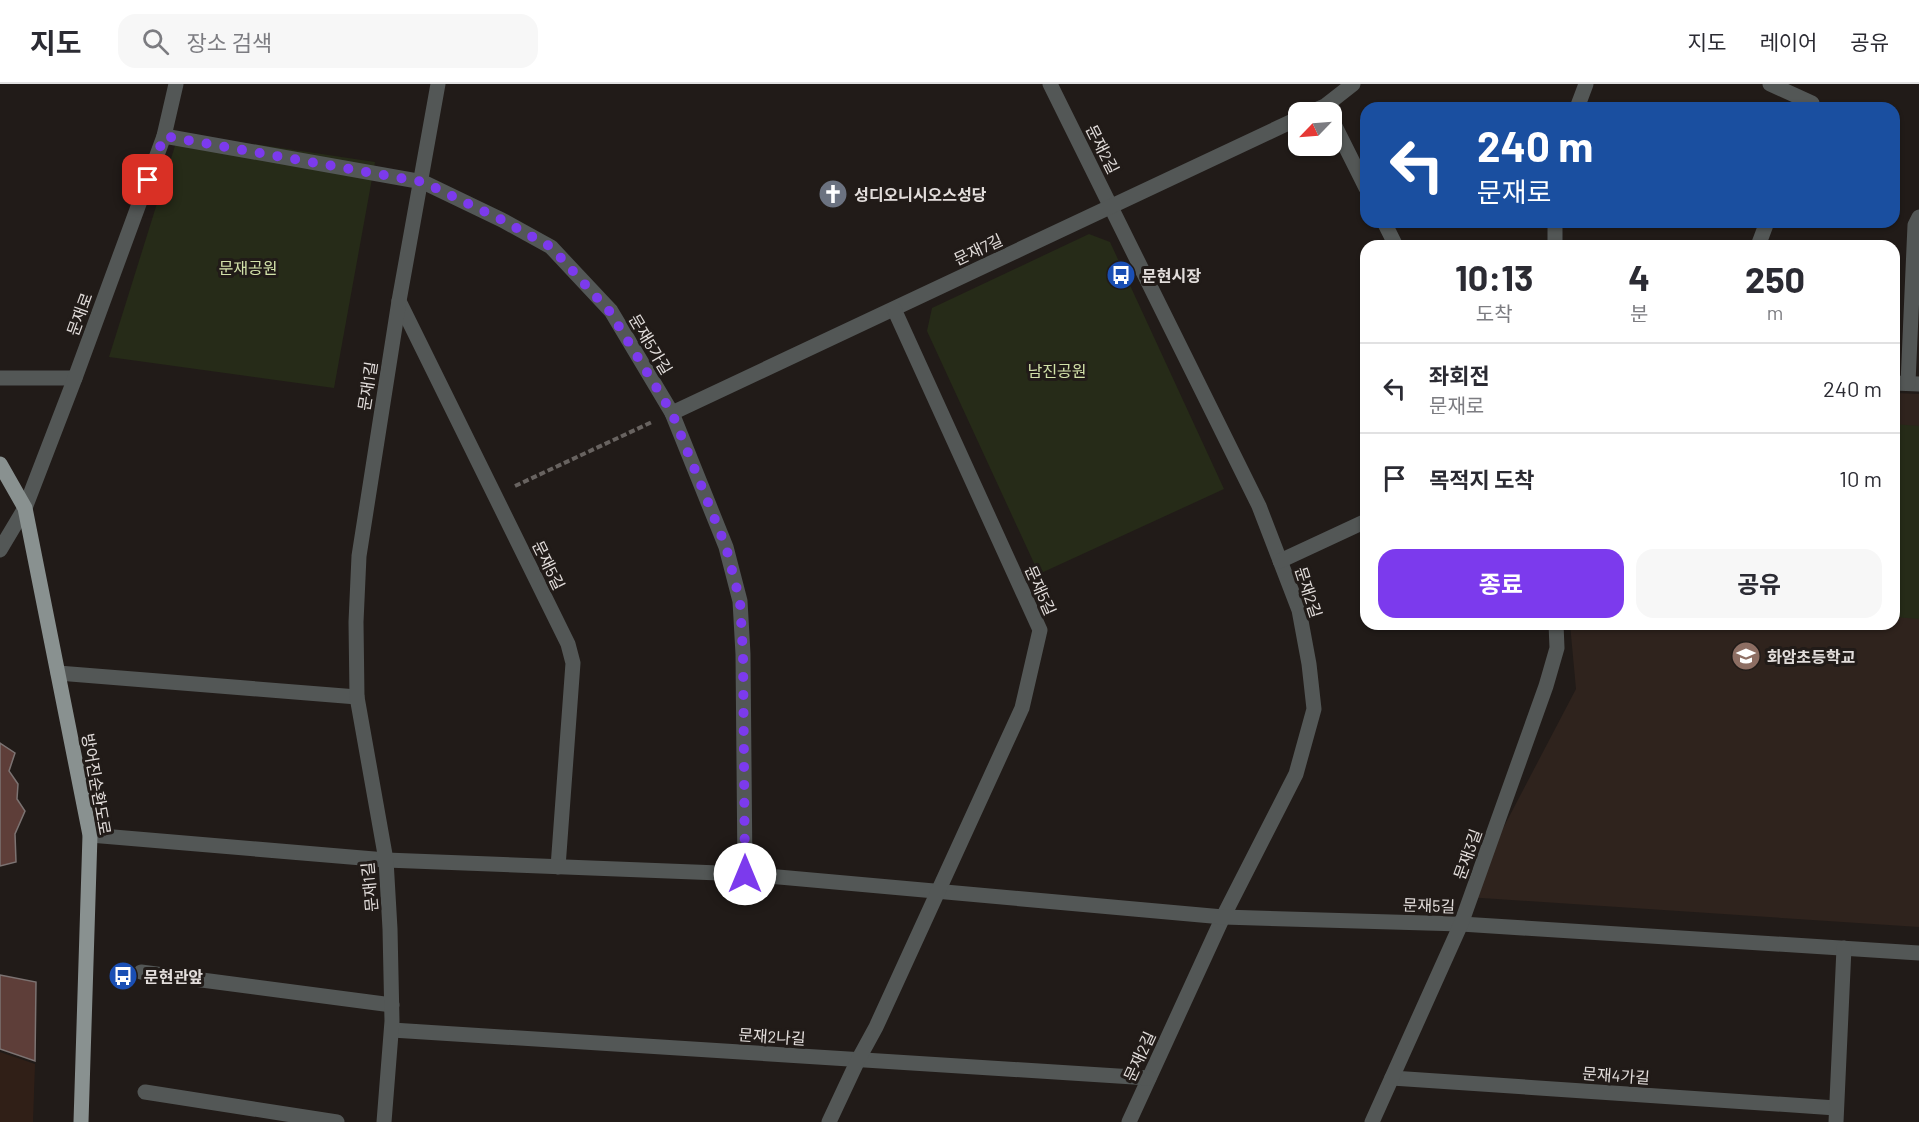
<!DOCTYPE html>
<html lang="ko">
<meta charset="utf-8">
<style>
:root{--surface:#fff;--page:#f7f7f7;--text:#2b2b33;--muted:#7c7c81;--line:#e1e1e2;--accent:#7c3aed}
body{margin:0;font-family:Barlow,"Noto Sans KR",sans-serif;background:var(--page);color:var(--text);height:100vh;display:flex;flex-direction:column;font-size:22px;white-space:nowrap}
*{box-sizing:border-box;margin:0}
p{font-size:20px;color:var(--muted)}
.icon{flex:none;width:33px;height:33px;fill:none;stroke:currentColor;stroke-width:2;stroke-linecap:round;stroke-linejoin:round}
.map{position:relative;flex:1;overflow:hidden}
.panel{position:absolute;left:1360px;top:156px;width:540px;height:390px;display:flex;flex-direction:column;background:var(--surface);border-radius:18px;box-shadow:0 2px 4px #0004}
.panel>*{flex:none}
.top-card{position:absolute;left:1360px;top:18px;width:540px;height:126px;border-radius:18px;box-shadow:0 2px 4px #0004;background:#1a4fa0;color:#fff;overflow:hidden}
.needle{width:39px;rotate:245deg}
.fabs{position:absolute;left:1288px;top:18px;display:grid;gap:12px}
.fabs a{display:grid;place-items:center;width:54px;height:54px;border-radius:12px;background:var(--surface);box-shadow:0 2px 4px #0004;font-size:30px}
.pin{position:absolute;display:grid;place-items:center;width:51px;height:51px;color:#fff;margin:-26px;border-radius:12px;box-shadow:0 3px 9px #0006}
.me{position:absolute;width:66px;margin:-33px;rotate:0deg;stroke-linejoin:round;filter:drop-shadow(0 0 4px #0008)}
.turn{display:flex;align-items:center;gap:21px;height:126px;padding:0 18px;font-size:27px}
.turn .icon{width:78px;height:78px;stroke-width:2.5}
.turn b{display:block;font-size:42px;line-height:51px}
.eta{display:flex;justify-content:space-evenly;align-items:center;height:102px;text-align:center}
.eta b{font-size:36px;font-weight:700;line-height:42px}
.button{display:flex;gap:12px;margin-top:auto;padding:12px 18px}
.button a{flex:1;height:69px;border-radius:18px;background:var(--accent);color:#fff;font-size:24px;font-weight:700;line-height:69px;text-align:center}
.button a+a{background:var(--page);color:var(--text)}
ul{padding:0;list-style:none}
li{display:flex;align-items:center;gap:18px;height:90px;padding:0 18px;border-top:2px solid var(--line)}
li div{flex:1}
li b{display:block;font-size:22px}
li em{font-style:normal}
header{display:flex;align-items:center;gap:36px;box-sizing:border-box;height:84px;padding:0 30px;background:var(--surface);border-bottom:2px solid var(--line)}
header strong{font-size:28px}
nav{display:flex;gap:33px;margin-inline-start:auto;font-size:21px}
.search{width:420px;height:54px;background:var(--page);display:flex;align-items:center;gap:15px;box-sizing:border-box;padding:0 21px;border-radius:18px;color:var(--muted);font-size:22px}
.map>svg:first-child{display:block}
.commercial{fill:#301f17}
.built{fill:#2f231d}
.green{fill:#262b18}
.building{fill:#5e3e39;stroke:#7c7372;stroke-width:1.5}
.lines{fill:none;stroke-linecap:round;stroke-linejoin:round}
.path{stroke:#686360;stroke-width:4;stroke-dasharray:6 3;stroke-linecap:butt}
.minor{stroke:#535756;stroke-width:15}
.major{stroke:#899190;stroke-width:15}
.route{stroke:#7c3aed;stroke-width:10;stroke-dasharray:0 18}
.labels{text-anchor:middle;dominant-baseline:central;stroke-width:6;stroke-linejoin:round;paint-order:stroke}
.street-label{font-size:16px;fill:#e2dddb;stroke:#211b18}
.poi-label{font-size:16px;font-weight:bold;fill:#e2dddb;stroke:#211b18;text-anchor:start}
.park-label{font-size:16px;fill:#d2e1a9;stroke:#211b18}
</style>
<header>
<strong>지도</strong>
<div class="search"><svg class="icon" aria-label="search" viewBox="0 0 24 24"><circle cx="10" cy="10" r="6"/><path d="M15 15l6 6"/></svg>장소 검색</div>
<nav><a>지도</a><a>레이어</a><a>공유</a></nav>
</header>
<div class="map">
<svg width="1919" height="1038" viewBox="0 0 1919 1038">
<rect width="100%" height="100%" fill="#211b18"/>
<polygon class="commercial" points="0,968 35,980 33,1038 0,1038"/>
<polygon class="built" points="1895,309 1919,310 1919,843 1467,813 1576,605 1570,540 1894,540"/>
<g class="green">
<polygon points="179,49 375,78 334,304 109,273"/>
<polygon points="1089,150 1110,158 1224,405 1039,490 927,247 932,224"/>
<polygon points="1894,340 1919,342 1919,535 1895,533"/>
</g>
<g class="building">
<polygon points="0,659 15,669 9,687 18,700 17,715 25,727 15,750 16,778 0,782"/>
<polygon points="0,891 36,898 35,977 0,965"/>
</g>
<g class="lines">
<polyline class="path" points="515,402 652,338"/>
<g class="minor">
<polyline points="1050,0 1259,422 1299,526 1309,580 1314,625 1296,690 1223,833 1129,1038"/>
<polyline points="1770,0 1812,19 1810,24"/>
<polyline points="1577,24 1586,0"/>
<polyline points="1311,28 1325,22 1353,0"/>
<polyline points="1332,36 1366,104"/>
<polyline points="164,52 423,98 502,136 551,163 611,227 672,329 726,463 740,517 743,570 745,790"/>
<polyline points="1384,138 1396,162"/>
<polyline points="1555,162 1555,138"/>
<polyline points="1758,162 1767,138"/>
<polyline points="399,217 568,560 573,579 558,783"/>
<polyline points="0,294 75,294"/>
<polyline points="1894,299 1919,300"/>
<polyline points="1908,299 1915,141 1919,133"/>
<polyline points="672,329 1299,34"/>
<polyline points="0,466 25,424 75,294 164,52 176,0"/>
<polyline points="1280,477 1366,437"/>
<polyline points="58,589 357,613"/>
<polyline points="90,751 386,776 745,790 1223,833 1461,840 1919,869"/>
<polyline points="141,888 392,921"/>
<polyline points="392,946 1149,994"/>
<polyline points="1392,994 1836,1024"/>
<polyline points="145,1008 337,1038"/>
<polyline points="384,1038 392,937 390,845 386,776 357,613 356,538 359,472 399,217 438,0"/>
<polyline points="829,1038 858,976 876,943 1022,624 1040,546 894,225"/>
<polyline points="1372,1038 1461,840 1546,602 1557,564 1556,540"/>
<polyline points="1836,1038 1844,864"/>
</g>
<polyline class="major" points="0,380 25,424 90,751 81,1038"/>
</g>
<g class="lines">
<polyline class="route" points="148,96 164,52 423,98 502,136 551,163 610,228 672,329 726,463 740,517 743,570 745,790"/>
</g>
<defs>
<g id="church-disc" transform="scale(1.5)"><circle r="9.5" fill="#6b7280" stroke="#211b18"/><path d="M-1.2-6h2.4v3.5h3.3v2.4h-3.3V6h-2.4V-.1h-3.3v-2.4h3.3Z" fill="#fff"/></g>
<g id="bus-disc" transform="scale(1.5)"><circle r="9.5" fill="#1a4fb4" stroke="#211b18"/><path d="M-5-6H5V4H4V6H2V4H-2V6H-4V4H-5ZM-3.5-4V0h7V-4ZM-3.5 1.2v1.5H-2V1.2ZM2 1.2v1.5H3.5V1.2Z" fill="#fff"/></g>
<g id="school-disc" transform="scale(1.5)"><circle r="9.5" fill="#8d6e63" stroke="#211b18"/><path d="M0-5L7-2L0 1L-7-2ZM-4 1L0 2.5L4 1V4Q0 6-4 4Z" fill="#fff"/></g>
</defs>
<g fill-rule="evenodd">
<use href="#church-disc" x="833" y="110"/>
<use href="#bus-disc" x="1121" y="191"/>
<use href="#school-disc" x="1746" y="572"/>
<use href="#bus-disc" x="123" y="892"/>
</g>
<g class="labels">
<g class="street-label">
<text transform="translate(1103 65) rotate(63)">문재2길</text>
<text transform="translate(978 165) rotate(-25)">문재7길</text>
<text transform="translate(79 230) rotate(-70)">문재로</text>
<text transform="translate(651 260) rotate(59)">문재5가길</text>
<text transform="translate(367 302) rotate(-81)">문재1길</text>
<text transform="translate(549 481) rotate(64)">문재5길</text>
<text transform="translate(1041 506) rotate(66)">문재5길</text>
<text transform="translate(1309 508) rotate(72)">문재2길</text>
<text transform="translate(97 700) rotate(80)">방어진순환도로</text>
<text transform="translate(1467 770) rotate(-70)">문재3길</text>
<text transform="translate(369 803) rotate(-95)">문재1길</text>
<text transform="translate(1429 821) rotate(2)">문재5길</text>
<text transform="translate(772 952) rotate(4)">문재2나길</text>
<text transform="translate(1139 972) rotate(-65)">문재2길</text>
<text transform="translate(1616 991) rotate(4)">문재4가길</text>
</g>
<g class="poi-label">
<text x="854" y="110">성디오니시오스성당</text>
<text x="1142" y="191">문현시장</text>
<text x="1767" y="572">화암초등학교</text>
<text x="144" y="892">문현관앞</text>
</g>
<g class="park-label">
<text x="248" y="183">문재공원</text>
<text x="1057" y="286">남진공원</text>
</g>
</g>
</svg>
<div class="fabs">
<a><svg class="needle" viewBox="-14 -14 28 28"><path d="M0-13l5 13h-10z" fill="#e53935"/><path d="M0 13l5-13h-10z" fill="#7c7c81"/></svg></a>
</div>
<div class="pin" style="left:148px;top:96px;background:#d93025"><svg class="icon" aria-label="arrive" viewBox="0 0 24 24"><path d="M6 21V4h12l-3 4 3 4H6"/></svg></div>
<svg class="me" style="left:745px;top:790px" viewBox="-20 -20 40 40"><circle r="19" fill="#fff"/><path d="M0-13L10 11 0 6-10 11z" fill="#7c3aed"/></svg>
<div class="top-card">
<div class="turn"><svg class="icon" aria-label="left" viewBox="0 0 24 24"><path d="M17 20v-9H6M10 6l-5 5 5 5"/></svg><div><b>240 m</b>문재로</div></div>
</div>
<section class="panel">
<div class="eta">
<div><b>10:13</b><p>도착</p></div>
<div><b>4</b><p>분</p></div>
<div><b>250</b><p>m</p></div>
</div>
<ul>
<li><svg class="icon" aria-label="left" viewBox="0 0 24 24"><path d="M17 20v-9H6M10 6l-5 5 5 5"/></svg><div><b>좌회전</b><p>문재로</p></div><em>240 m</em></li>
<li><svg class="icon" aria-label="arrive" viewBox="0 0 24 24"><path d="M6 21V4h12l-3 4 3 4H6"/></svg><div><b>목적지 도착</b></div><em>10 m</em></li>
</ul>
<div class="button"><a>종료</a><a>공유</a></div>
</section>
</div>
